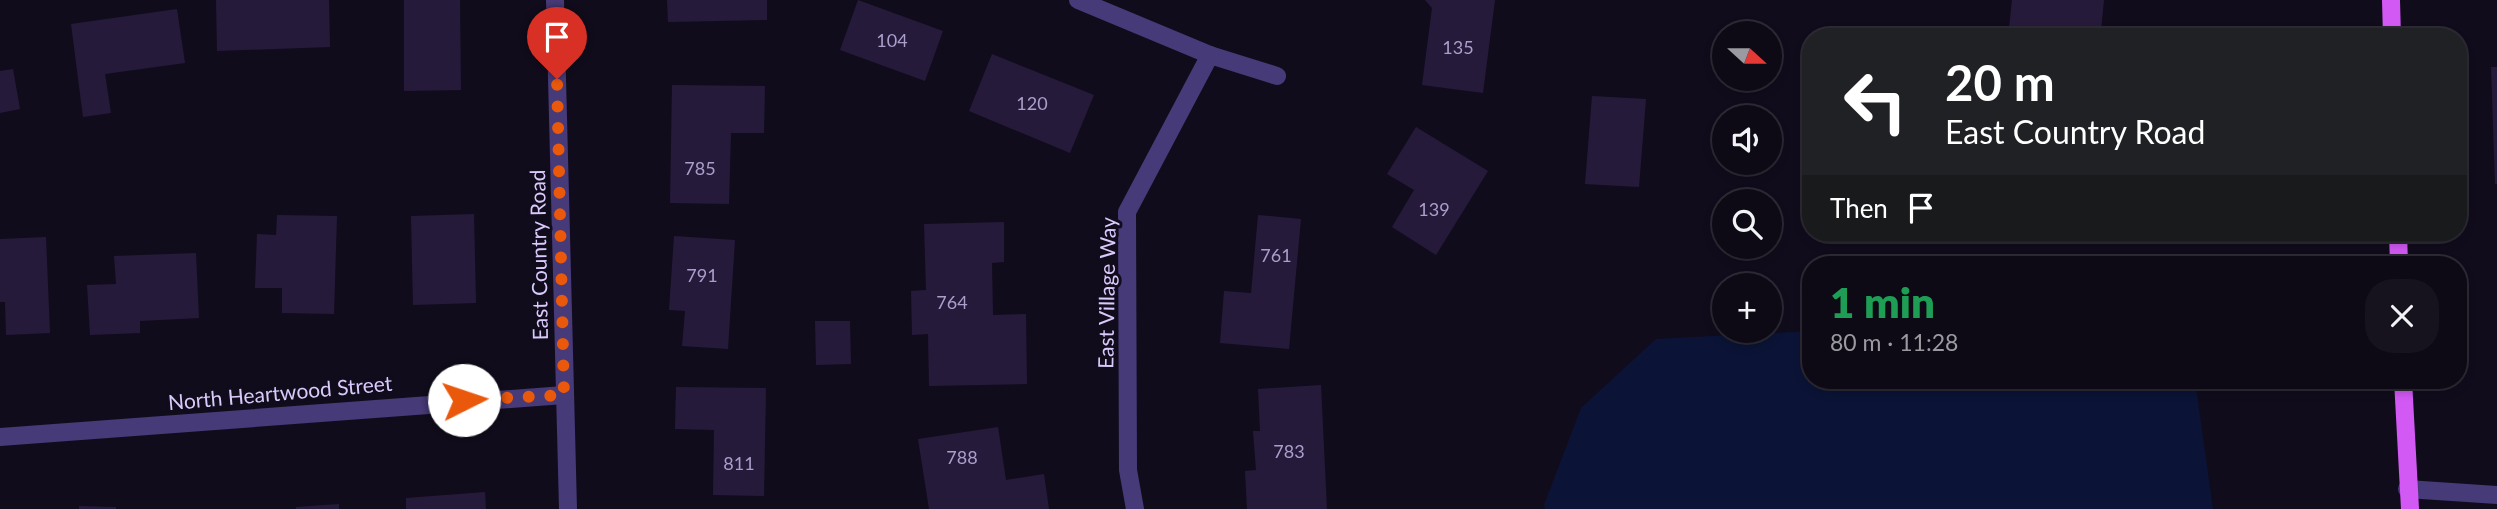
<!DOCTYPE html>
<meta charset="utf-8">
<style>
:root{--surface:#0d0915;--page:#16121e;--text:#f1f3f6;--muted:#9a9aa0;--line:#2d2a34}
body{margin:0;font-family:Lato,sans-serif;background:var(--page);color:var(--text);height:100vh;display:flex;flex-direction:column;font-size:26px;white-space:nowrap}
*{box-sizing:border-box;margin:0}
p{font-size:23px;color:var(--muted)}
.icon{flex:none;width:38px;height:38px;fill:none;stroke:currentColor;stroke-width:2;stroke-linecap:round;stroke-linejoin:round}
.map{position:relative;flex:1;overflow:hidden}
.side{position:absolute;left:1802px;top:256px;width:665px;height:133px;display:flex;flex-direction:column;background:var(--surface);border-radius:28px;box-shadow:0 4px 10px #0003,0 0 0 2px var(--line)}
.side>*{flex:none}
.guide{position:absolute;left:1802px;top:28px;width:665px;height:214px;border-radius:28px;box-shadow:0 4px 10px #0003,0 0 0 2px var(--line);background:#202124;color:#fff;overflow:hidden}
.needle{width:46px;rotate:111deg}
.controls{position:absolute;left:1712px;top:21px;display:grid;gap:14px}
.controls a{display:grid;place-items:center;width:70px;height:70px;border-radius:50%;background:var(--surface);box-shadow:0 4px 10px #0003,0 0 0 2px var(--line);font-size:35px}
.pin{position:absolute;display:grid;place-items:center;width:60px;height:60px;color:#fff;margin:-72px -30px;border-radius:50% 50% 50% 0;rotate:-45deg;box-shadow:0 0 7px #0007}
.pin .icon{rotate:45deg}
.me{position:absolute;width:77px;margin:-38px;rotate:86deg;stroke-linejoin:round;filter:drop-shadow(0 0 5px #0008)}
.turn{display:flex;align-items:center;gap:24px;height:147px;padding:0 28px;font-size:32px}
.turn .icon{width:91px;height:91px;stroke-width:2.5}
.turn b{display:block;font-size:49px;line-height:60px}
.then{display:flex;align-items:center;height:66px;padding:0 28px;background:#0003;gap:14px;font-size:26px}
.round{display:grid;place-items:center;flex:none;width:74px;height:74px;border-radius:28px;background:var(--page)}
.head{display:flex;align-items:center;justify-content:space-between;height:119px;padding:0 28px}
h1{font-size:42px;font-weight:800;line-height:52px;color:#1e9e55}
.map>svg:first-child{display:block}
.water{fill:#0b1436}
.building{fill:#261a3b}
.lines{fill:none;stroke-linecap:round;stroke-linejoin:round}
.minor{stroke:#473a78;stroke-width:18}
.major{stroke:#d359f4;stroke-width:18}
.route{stroke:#ea580c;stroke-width:12;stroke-dasharray:0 21.6}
.labels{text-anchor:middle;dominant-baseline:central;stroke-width:6;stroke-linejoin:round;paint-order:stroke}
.number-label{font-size:18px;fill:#ac9ecb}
.street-label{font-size:21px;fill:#d8cafb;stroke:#110c1c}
</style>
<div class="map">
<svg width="2497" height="509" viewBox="0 0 2497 509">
<rect width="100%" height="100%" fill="#110c1c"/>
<polygon class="water" points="1811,331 1811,380 2195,380 2213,509 1545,509 1544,505 1581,408 1656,339"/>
<g class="building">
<polygon points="216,0 329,0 330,47 217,51"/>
<polygon points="404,0 460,0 461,90 404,91"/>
<polygon points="667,0 767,0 767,20 668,22"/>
<polygon points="858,0 943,31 925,81 840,50"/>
<polygon points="1425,0 1495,0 1483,93 1422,85 1432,8"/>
<polygon points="2012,0 2104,0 2101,31 2078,28 2077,37 2008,37"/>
<polygon points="177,9 185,63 105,74 111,113 83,117 71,24"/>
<polygon points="992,54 1094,95 1070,153 969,111"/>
<polygon points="2491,67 2497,67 2497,184 2495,184"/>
<polygon points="13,69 20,109 0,113 0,71"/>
<polygon points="672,85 765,86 764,133 731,133 729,204 670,203"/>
<polygon points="1592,96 1646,99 1639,187 1585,184"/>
<polygon points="1416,127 1488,171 1436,255 1392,227 1414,190 1387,174"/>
<polygon points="474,214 476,303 413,305 411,216"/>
<polygon points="277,215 337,216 334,314 282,313 282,288 255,288 257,234 276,235"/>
<polygon points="1258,215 1301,219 1289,349 1220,343 1224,291 1251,293"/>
<polygon points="1004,222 1004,262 992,263 993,315 1026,314 1027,384 929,386 928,334 912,335 911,291 926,290 924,224"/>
<polygon points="674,236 735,240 728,349 682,346 685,311 669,310"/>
<polygon points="46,237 50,333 6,335 5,302 0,302 0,239"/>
<polygon points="196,253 199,318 140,321 140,333 90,335 87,285 116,284 114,256"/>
<polygon points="815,321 850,321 851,364 816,365"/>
<polygon points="1321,385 1327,509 1247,509 1245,471 1256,470 1253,431 1260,431 1258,389"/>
<polygon points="676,387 766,388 764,496 713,495 714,430 675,429"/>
<polygon points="998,427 1006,480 1044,474 1049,509 929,509 918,439"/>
<polygon points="485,492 486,509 406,509 406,498"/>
<polygon points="339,504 339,509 296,509 296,507"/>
<polygon points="79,506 116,507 116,509 79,509"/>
</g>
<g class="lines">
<g class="minor">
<polyline points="555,0 568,509"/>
<polyline points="1078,0 1210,55 1277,76"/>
<polyline points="0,437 564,395"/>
<polyline points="2407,489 2497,495"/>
<polyline points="1135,509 1128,470 1127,212 1210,55"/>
</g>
<g class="major">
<polyline points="2391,0 2392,37"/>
<polyline points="2398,233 2399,264"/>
<polyline points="2403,380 2410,509"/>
</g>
</g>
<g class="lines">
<polyline class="route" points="464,400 564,395 557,79"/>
</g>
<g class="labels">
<g class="number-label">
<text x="892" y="40">104</text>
<text x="1458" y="47">135</text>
<text x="1032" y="103">120</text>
<text x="700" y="168">785</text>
<text x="1434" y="209">139</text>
<text x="1276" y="255">761</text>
<text x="702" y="275">791</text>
<text x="952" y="302">764</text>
<text x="1289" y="451">783</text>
<text x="962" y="457">788</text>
<text x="739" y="463">811</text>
</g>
<g class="street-label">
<text transform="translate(538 255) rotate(-91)">East Country Road</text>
<text transform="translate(1106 293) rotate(-89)">East Village Way</text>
<text transform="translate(280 392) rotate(-5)">North Heartwood Street</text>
</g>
</g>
</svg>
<div class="controls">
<a><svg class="needle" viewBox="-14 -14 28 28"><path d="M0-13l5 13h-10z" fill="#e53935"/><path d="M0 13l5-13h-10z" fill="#9a9aa0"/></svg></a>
<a><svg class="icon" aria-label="sound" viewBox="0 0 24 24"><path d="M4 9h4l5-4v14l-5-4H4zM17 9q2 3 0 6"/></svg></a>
<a><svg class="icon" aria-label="search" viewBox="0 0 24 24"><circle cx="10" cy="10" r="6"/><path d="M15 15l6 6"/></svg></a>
<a>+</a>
</div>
<div class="pin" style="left:557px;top:79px;background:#d93025"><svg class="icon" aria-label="arrive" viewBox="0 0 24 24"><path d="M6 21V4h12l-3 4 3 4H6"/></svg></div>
<svg class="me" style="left:464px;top:400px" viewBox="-20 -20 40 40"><circle r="19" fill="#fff"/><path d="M0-13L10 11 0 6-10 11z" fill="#ea580c"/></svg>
<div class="guide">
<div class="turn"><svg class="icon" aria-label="left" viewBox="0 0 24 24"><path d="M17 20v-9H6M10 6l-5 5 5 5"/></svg><div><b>20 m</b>East Country Road</div></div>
<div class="then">Then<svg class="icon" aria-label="arrive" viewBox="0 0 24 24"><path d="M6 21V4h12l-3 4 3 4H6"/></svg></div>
</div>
<section class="side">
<div class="head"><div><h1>1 min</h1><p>80 m · 11:28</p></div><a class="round"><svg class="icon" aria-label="close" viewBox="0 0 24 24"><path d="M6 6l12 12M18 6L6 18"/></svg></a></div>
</section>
</div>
